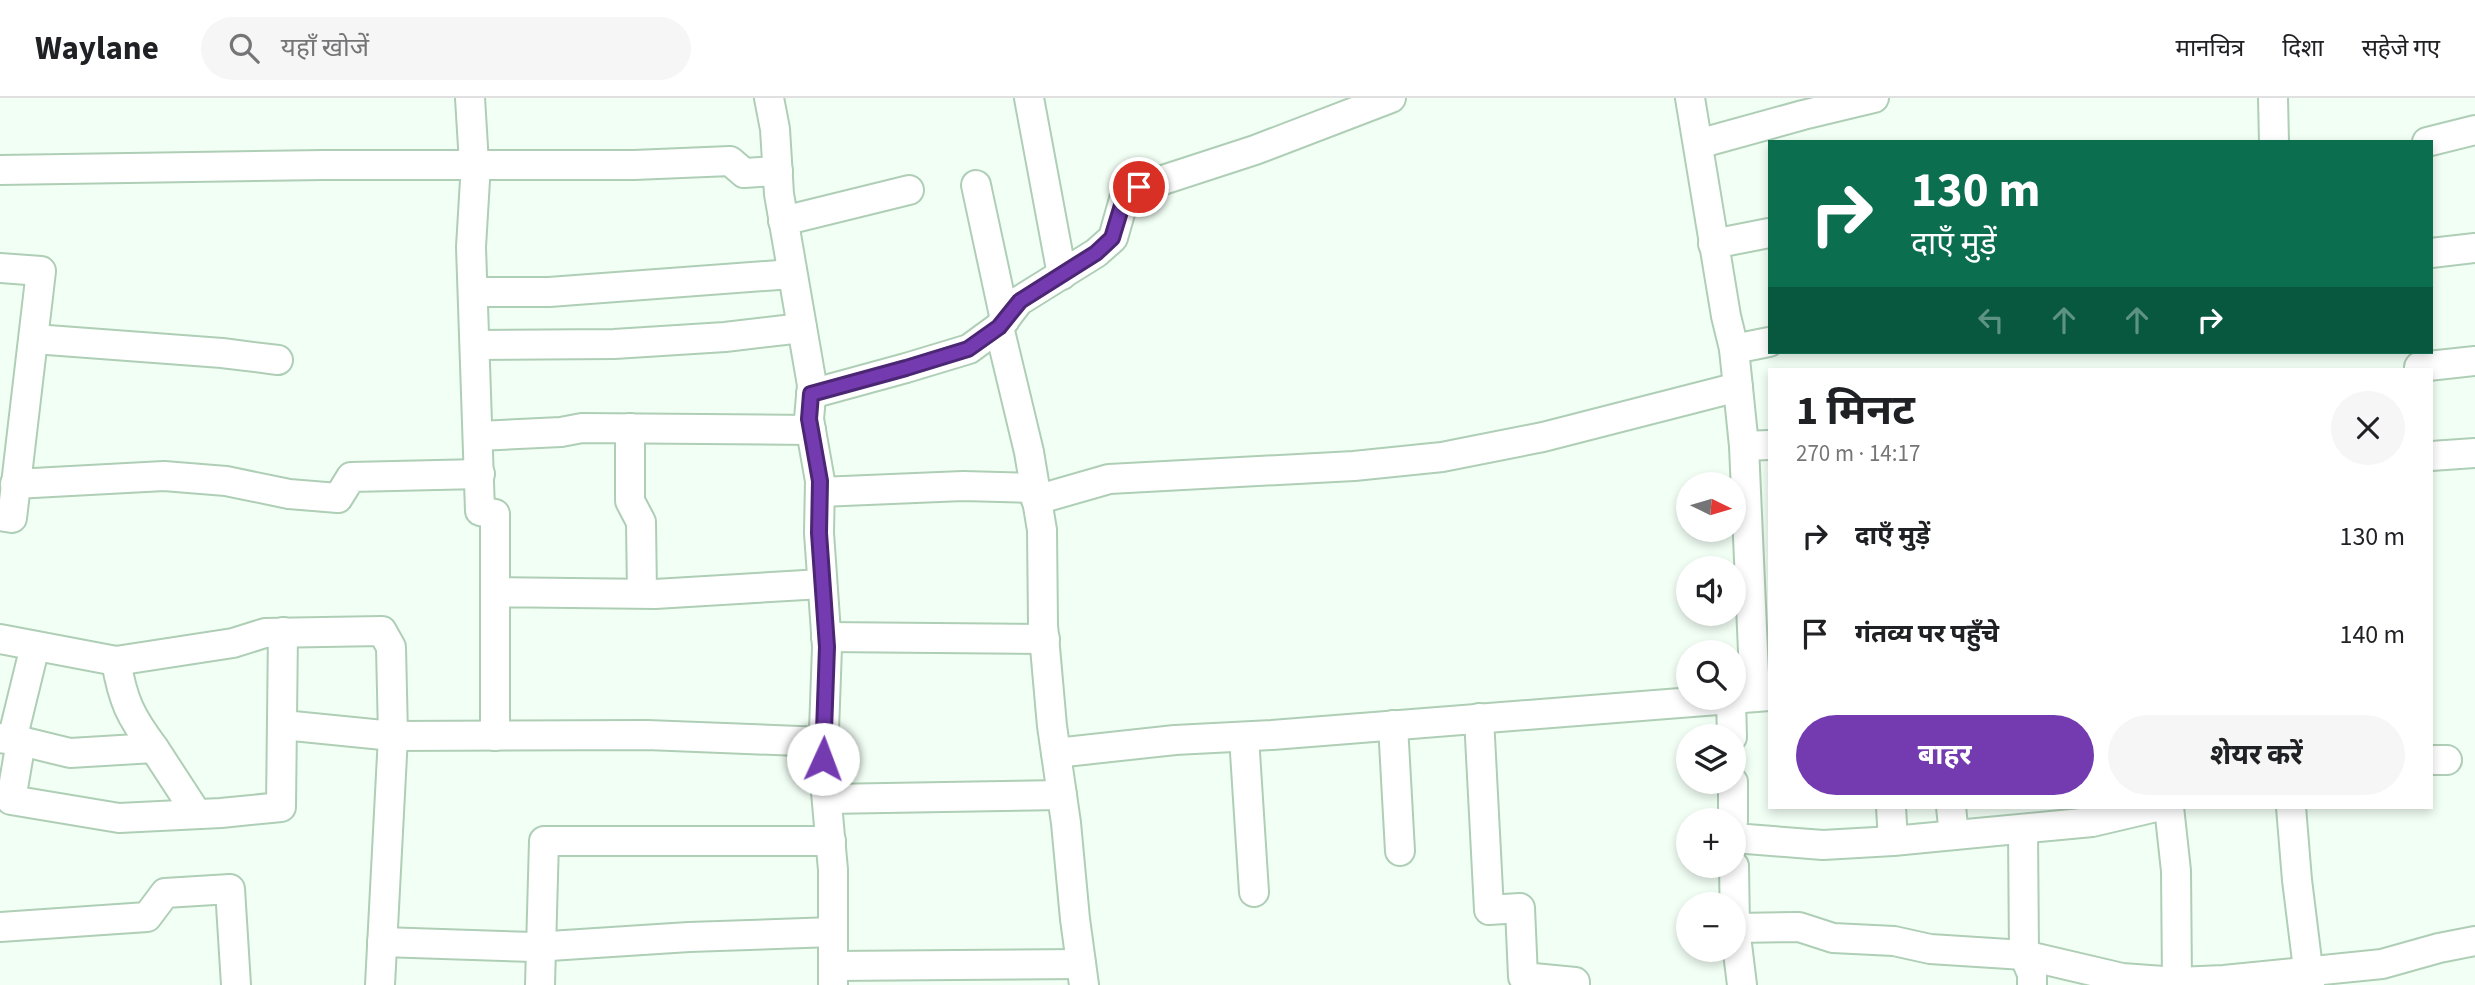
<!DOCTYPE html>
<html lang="hi">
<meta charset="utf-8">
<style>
:root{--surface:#fff;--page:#f6f6f6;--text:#202124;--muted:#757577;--line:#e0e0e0;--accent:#743bb1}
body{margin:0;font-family:"Source Sans 3","Noto Sans Devanagari",sans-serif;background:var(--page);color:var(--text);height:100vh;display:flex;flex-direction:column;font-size:26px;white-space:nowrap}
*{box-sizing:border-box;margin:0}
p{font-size:23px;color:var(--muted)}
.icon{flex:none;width:38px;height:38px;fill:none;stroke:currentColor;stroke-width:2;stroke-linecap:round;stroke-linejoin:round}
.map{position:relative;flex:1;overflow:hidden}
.drawer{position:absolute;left:1768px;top:270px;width:665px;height:441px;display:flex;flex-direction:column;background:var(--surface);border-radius:0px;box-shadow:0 4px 10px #0003}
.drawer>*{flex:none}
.banner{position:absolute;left:1768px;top:42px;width:665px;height:214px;border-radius:0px;box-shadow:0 4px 10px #0003;background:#0b6e4f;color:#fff;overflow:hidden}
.needle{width:46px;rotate:95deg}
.fabs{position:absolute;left:1676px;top:374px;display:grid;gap:14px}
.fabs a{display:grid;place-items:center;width:70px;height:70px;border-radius:50%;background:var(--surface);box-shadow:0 4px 10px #0003;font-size:35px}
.pin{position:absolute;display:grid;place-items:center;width:60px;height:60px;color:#fff;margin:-30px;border:4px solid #fff;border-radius:50%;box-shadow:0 2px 7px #0007}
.me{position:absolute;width:77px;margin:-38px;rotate:2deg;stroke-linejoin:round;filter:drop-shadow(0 0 5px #0008)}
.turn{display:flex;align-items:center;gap:24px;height:147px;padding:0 28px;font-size:32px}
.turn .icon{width:91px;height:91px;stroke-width:2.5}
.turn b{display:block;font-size:49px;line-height:60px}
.lanes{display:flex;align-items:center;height:66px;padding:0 28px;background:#0003;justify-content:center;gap:35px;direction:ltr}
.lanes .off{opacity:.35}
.round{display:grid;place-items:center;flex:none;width:74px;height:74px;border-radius:37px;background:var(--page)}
.overview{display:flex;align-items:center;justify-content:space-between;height:119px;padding:0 28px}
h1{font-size:42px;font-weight:700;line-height:52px}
.primary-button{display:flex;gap:14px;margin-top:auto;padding:14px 28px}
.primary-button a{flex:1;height:80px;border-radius:42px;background:var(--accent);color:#fff;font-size:28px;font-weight:700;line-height:80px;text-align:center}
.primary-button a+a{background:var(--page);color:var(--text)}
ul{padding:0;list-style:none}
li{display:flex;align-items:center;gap:21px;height:98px;padding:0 28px}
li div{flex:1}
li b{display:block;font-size:26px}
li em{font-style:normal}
header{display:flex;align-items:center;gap:42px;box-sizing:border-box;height:98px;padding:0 35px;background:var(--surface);border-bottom:2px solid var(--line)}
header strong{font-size:33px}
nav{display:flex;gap:38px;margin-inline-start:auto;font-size:24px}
.search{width:490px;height:63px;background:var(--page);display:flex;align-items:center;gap:18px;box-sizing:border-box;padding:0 24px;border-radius:38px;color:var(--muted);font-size:26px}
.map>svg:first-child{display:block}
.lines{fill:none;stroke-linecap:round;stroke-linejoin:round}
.minor-casing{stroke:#afceb6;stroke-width:32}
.minor{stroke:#fff;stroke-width:28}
.route-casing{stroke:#4b2673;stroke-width:18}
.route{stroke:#743bb1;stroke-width:12}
</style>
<header>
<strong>Waylane</strong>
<div class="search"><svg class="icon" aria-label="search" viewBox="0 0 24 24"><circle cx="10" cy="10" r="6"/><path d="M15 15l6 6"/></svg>यहाँ खोजें</div>
<nav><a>मानचित्र</a><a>दिशा</a><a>सहेजे गए</a></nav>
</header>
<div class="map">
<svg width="2475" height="887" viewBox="0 0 2475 887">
<rect width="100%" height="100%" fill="#f2fff5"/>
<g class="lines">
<g class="minor-casing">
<g id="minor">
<polyline points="470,0 475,82 471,149 480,413 495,416 495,494"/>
<polyline points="769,0 775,31 779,96 812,287 809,321 820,383 819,435 827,549 823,661 833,772 833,887"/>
<polyline points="1029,0 1062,177"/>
<polyline points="1690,0 1726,218 1734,251 1744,348 1755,599"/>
<polyline points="2273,0 2274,44"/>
<polyline points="2427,44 2475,32"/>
<polyline points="1698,46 1803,17 1874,0"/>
<polyline points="0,72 323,67 634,67 730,63 744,75 778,73"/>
<polyline points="976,87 1005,222"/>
<polyline points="783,123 909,92"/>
<polyline points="1713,146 1769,135"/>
<polyline points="2431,155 2475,150"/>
<polyline points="0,170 41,173 12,420 0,418"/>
<polyline points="473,194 549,194 792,176"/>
<polyline points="999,229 1029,354 1042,432 1043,527 1052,628 1066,725 1075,821 1084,887"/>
<polyline points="34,241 222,255 278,262"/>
<polyline points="475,247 614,246 725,239 802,230"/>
<polyline points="1734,251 1769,244"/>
<polyline points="2419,269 2475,263"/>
<polyline points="811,296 906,270 969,251 999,229 1019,203 1096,155 1113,140 1126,94 1255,52 1391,0"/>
<polyline points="630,330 630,403 641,424 642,495"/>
<polyline points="479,338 561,334 582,330 811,332"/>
<polyline points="1744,348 1769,347"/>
<polyline points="2431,358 2475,355"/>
<polyline points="15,386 164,378 226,383 289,396 338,400 351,379 480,376"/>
<polyline points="820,394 963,388 1034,390"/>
<polyline points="1036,402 1109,381 1354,368 1442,359 1543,339 1738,289"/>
<polyline points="826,539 1045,541"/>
<polyline points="0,541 116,563 233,545 265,535 382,533 391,549 393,638 380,887"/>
<path d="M116 563C123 603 130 618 154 650"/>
<polyline points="1731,601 1732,639"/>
<polyline points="1479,620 1489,812 1520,810 1523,879 1575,884 1575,887"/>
<polyline points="283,627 393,638 647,637 824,644"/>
<polyline points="1393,627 1400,753"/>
<polyline points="495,638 495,494 655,496 822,486"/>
<polyline points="1244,639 1254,794"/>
<polyline points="0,640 21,643 70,655 154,650 197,716"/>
<polyline points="12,642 35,548"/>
<polyline points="21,643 11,702 119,720 221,715 281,709 283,534"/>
<polyline points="1056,655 1175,642 1272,637 1769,598"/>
<polyline points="2431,662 2447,662"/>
<polyline points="1733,684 1733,723"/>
<polyline points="827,701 1062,697"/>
<polyline points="1891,709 1893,743"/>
<polyline points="1951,709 1954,737"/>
<polyline points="2169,709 2176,773 2177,884"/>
<polyline points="2291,709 2297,782 2310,887"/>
<polyline points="2023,732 2024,857 2032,876 2032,887"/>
<polyline points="1734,740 1823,747 1893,743 2092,724 2156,709"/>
<polyline points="1734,768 1735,830 1742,887"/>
<polyline points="0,829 147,819 165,795 230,791 236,887"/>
<polyline points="1735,830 1799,829 1833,840 1894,843 1930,851 2024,857 2122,880 2177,884 2224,882 2382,866 2439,850 2475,843"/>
<polyline points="382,844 534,849 689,839 833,834"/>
<polyline points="833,868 1081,866"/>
<polyline points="540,887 544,743 831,743"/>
</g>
</g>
<use href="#minor" class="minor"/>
</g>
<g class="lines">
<g class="route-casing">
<polyline id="route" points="823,661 827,549 819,435 820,383 809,321 811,296 906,270 968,251 999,229 1020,203 1096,155 1112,140 1126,94 1139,89"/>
</g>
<use href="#route" class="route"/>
</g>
</svg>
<div class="fabs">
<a><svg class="needle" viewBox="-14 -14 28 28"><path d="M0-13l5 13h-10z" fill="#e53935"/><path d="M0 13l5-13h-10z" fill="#757577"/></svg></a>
<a><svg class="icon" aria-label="sound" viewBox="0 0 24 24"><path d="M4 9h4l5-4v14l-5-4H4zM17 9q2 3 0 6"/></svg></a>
<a><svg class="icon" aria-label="search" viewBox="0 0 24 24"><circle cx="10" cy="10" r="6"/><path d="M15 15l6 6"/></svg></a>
<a><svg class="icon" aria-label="layers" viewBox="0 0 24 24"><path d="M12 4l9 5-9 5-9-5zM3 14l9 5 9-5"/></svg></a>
<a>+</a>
<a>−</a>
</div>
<div class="pin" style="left:1139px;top:89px;background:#d93025"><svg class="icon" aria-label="arrive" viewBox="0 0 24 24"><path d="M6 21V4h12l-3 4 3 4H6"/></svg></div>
<svg class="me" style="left:823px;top:661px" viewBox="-20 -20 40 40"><circle r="19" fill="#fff"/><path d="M0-13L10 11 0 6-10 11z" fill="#743bb1"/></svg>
<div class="banner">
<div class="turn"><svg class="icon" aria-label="right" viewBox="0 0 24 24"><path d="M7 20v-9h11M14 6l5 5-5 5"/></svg><div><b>130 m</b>दाएँ मुड़ें</div></div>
<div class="lanes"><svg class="icon off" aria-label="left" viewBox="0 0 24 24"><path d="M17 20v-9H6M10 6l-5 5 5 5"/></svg><svg class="icon off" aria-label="ahead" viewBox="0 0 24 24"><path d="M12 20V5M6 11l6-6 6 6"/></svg><svg class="icon off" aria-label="ahead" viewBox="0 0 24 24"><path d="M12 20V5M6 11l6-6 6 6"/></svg><svg class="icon" aria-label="right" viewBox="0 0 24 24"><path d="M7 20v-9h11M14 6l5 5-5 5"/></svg></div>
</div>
<section class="drawer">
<div class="overview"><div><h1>1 मिनट</h1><p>270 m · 14:17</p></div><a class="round"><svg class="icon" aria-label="close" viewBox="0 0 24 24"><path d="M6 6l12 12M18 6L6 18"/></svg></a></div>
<ul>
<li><svg class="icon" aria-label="right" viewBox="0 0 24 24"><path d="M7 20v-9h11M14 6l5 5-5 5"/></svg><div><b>दाएँ मुड़ें</b></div><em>130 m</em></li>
<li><svg class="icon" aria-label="arrive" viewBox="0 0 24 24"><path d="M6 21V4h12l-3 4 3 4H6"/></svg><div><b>गंतव्य पर पहुँचे</b></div><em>140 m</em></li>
</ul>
<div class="primary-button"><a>बाहर</a><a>शेयर करें</a></div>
</section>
</div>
